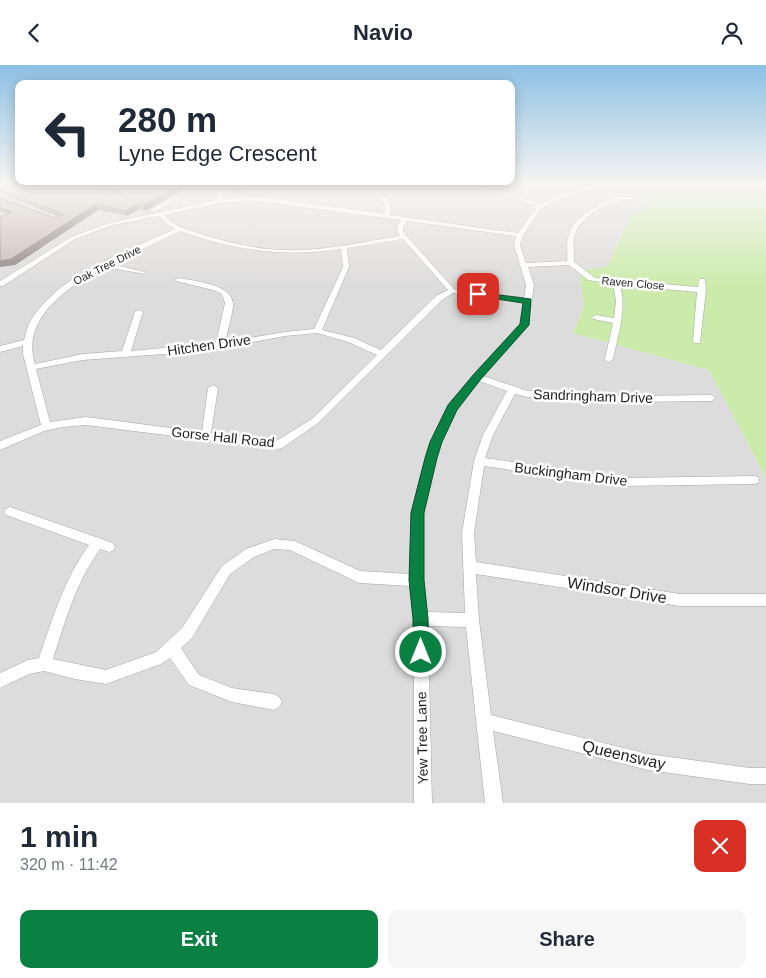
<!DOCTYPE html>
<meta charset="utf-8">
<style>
:root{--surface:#fff;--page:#f6f6f7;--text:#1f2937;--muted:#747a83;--accent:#0b8043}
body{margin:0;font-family:Helvetica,sans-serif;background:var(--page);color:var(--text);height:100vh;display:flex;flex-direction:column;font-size:19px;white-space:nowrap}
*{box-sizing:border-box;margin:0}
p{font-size:16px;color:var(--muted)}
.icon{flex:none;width:28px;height:28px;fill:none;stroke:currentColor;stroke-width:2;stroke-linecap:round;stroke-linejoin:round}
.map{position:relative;height:738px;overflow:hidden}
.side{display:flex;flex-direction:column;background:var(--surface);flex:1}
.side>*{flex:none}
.banner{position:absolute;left:15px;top:15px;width:500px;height:105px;border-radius:10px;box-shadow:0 2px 12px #0003;background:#fff;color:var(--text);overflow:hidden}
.pin{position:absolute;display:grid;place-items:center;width:42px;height:42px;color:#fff;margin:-21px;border-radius:10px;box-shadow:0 2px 8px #0006}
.me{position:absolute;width:55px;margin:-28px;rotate:0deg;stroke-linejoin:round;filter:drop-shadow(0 0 4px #0008)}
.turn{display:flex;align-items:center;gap:18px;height:105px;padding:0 20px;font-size:22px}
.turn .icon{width:65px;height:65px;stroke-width:2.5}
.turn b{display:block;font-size:35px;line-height:42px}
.round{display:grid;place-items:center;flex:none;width:52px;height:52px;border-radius:10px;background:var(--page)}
.summary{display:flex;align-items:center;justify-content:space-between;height:85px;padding:0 20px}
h1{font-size:30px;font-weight:700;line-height:38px}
.action{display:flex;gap:10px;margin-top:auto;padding:10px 20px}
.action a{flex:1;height:58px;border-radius:10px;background:var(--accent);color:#fff;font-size:20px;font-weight:700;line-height:58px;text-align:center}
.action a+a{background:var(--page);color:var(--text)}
header{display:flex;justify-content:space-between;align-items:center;height:65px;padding:0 20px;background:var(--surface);font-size:22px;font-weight:700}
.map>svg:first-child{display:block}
.residential{fill:#dddcdc}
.grass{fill:#caeba9}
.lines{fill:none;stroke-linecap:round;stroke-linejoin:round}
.street-casing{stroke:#a6a6a6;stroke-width:1}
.street{fill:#fff;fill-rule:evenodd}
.wall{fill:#a9a19b}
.shaded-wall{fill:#8a837e}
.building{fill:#c5bbb4;stroke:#8a837e}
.route{fill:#0b8043;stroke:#07532c}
.labels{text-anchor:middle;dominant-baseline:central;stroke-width:5;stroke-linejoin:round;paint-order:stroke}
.far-street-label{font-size:11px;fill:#1f1f1f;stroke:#fff}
.street-label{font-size:14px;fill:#1f1f1f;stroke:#fff}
.near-street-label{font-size:16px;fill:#1f1f1f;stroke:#fff}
</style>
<header><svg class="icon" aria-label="back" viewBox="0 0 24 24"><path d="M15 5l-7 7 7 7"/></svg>Navio<svg class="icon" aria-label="person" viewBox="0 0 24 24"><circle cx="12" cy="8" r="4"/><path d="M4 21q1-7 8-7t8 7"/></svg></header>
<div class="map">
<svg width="766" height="738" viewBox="0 0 766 738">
<rect width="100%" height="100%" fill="#f0ece5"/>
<polygon class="residential" points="0,120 619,120 640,128 648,143 622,167 607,202 579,205 584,241 573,268 709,305 766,413 766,738 0,738"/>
<polygon class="grass" points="619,120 766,120 766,413 709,305 573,268 584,241 579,205 607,202 631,151 648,142 640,128"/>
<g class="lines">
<g class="street-casing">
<g id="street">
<path d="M230 120H236L221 131 222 134 254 132 278 134 385 149 384 138 369 120H374L390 138V150L518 168 538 141 468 121V120H474L542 139 552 133 593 120H599V121L556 135 540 145 523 170 520 180 526 198 567 196C568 189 566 180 568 173 572 152 596 141 614 134L604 129V127L620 132H636V134C631 135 625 135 620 136 603 139 580 153 575 170 572 179 575 188 574 197L595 213 698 222 699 214H705L706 225 700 278H694L693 276 697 227 620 220C627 244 618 270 613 294L609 297 606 296 605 294 613 258 593 254 592 252 596 250 614 253 616 236 613 219 588 215 569 200 528 202 534 220 528 260 483 311 528 326 627 331 711 330 716 333 711 336 627 337 528 332 515 329 493 370 485 393 623 413 754 411 758 412 759 415 758 418 754 419 623 421 484 401 474 468 476 497 680 529H766V541H680L476 509 479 555 491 650 648 689 750 703H766V719H750L648 705 493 666 503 738H485L466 562 428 561 432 738H414V554L410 521 359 518 290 485 274 484 254 492 230 509 192 573 181 583 199 610 232 623 274 629 279 632 282 637 279 642 274 645 232 637 189 620 170 593 161 599 106 619 75 614 44 606 29 609 0 623V608L28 595 39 593C53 553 64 514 89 480L6 450 4 447 6 444 10 442 113 478 115 482 113 486 109 487 100 484C75 520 66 554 53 594L106 605 156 587 182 563 222 501 246 484 274 474 295 476 360 506 410 509 411 448 421 409 431 377 449 341 474 310 520 259 524 238 453 228 442 235 318 358 282 383 278 384 86 360 63 362 44 366 0 385V376L41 360 23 289V281L0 287V281L24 275C26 269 27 262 30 257 58 209 127 186 175 164L166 158 159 151 113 160 75 174 3 221H0V216L71 172 109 158 217 135 216 129ZM254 136 401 155C398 161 395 165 400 171 362 177 325 186 287 185 258 185 231 178 204 170 190 165 174 162 164 150L220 138ZM407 156 516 171 514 180 526 220 524 233 454 224 403 167V162ZM180 166C233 185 285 193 341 184L343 202 314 264 285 267 225 277C227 268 234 245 233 238 230 218 193 216 178 213L174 215 176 216 213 225 222 229 225 238 216 278 131 286 143 247 139 245 135 247 122 286 83 289 35 299C20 252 71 220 105 202L145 209V207L111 199ZM403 174 448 225 436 231 381 285 354 273 322 265 349 202 347 183ZM317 268 348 277 377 290 312 354 276 376 211 368 218 323 213 320 208 323 202 367 86 352 50 357 36 304 83 295 204 286 285 271ZM479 316 507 326 483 370 474 396 462 468 465 548 427 547 422 515 423 448 431 409 441 377 456 344Z"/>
<polygon points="169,134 174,135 154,147 149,146"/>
</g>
</g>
<use href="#street" class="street"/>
</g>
<g class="wall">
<polygon points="0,120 115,130 118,130 85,120 179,120 183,125 145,146 139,144 127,151 98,145 15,200 6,149 0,147 0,133 55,153 59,152 1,129 0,130"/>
<polygon points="212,120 227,120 220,124 213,123"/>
<polygon points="230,120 248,120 238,127 232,126"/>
</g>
<g class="shaded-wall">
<polygon points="181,120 183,125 145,146 143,140"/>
<polygon points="219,120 227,120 220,124"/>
<polygon points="240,120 248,120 238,127 237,121"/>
<polygon points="96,139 98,145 15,200 0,202 0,196"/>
<polygon points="137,139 139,144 127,151 125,146"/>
</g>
<polygon class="building" points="0,120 81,120 115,130 123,128 121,126 100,120 181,120 143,140 137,139 125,146 96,139 11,194 0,196 0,152 12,147 0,143 0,133 55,153 63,150 61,148 0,125"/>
<linearGradient id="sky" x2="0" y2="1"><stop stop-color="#8dc0e4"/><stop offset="0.54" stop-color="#f8f6f3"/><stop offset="1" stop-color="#f8f6f3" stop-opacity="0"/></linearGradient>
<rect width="766" height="223" fill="url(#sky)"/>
<polygon class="route" points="475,227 531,234 529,260 481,314 457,345 442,377 437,393 424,448 424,515 428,554 429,587 426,593 421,595 415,593 413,587 413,554 409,515 411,448 425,393 430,377 448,340 474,309 520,259 523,238 478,231 475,231"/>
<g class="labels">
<g class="far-street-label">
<text transform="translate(107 200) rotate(-27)">Oak Tree Drive</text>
<text transform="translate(633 218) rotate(5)">Raven Close</text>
</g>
<g class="street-label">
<text transform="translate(209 280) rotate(-8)">Hitchen Drive</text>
<text transform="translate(593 331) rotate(2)">Sandringham Drive</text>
<text transform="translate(223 372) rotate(6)">Gorse Hall Road</text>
<text transform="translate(571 409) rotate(7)">Buckingham Drive</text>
<text transform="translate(422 673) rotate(-91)">Yew Tree Lane</text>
</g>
<g class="near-street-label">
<text transform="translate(617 525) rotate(9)">Windsor Drive</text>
<text transform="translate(624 690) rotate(13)">Queensway</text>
</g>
</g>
</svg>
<div class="pin" style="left:478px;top:229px;background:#d93025"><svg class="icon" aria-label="arrive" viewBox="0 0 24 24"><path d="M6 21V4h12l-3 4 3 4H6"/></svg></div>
<svg class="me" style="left:421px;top:587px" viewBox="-20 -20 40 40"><circle r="17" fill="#0b8043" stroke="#fff" stroke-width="3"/><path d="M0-11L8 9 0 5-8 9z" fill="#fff"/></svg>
<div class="banner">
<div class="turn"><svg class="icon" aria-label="left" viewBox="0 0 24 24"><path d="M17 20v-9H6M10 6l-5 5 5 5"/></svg><div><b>280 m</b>Lyne Edge Crescent</div></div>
</div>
</div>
<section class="side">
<div class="summary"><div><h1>1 min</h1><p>320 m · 11:42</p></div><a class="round" style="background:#d93025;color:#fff"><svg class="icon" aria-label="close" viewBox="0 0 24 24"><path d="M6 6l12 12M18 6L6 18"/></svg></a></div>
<div class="action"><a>Exit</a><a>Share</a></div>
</section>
